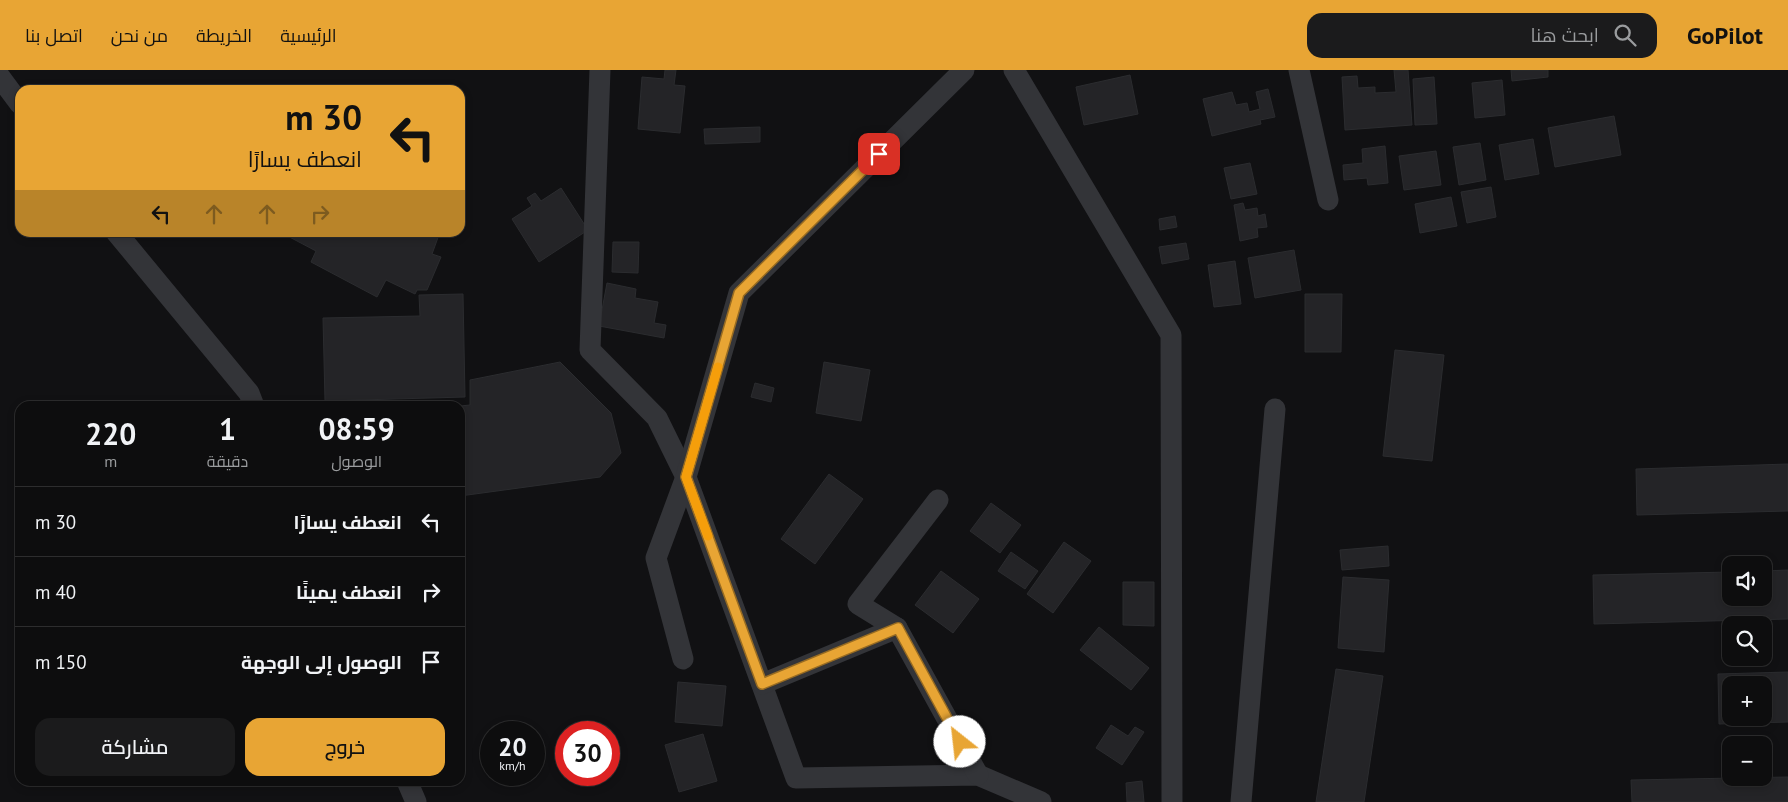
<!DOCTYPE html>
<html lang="ar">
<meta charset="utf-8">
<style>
:root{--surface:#0d0d0e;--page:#1b1b1c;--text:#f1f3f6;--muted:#9a9c9e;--line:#2d2d2e;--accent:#e8a534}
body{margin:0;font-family:"PT Sans",Cairo,sans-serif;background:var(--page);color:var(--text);direction:rtl;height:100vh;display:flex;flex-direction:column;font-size:19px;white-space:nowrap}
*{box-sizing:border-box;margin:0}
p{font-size:16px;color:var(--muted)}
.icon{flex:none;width:28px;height:28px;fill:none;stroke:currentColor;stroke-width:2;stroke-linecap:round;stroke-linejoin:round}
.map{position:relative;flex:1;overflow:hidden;direction:ltr}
.drawer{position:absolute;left:15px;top:331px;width:450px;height:385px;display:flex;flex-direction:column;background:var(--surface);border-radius:15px;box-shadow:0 2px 8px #0003,0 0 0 1px var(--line);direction:rtl}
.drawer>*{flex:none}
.hud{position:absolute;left:15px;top:15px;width:450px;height:152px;border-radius:15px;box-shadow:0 2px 8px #0003,0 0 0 1px var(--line);direction:rtl;background:#e8a534;color:#111;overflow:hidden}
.fabs{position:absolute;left:1722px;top:486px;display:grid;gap:10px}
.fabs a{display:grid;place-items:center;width:50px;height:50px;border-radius:10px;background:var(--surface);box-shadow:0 2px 8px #0003,0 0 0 1px var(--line);font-size:25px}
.speed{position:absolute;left:480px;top:651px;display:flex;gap:10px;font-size:25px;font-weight:700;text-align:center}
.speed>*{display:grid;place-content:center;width:65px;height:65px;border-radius:50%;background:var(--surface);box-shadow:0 2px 8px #0003,0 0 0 1px var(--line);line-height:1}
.speed small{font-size:12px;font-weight:400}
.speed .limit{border:8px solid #d22;background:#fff;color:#111}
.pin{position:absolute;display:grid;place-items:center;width:42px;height:42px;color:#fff;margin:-21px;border-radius:10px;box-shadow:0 2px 8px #0006}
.me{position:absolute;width:55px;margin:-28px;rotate:331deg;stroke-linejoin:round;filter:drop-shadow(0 0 4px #0008)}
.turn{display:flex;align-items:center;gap:18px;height:105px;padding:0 20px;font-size:22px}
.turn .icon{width:65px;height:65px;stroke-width:2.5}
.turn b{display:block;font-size:35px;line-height:42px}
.lanes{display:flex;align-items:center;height:48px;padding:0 20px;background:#0003;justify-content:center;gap:25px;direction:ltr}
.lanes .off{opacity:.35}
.eta{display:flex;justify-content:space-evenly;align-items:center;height:85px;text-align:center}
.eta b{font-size:30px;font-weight:600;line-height:35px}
.cta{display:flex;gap:10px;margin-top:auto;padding:10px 20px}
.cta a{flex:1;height:58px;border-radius:15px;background:var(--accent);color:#111;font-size:20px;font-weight:600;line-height:58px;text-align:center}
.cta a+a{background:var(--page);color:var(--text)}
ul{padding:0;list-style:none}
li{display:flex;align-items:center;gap:15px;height:70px;padding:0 20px;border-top:1px solid var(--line)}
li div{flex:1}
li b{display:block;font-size:19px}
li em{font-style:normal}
header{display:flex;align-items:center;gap:30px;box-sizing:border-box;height:70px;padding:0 25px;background:var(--accent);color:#111}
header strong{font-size:24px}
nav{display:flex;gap:28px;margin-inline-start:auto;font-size:18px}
.search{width:350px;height:45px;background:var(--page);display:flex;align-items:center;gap:12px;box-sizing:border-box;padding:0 18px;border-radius:15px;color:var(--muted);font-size:19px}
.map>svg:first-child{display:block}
.building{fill:#242427;stroke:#2b2c2f;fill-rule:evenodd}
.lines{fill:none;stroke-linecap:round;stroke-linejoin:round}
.minor{stroke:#333438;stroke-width:21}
.route-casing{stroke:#976b22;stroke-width:12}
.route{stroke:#e8a534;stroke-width:9}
.slow{stroke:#f59e0b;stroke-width:9}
</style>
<header>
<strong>GoPilot</strong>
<div class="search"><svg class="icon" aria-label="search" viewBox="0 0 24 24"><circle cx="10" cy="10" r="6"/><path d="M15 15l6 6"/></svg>ابحث هنا</div>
<nav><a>الرئيسية</a><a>الخريطة</a><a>من نحن</a><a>اتصل بنا</a></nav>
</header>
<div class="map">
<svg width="1788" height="732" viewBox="0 0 1788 732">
<rect width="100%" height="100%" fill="#111113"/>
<g class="building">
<polygon points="665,0 676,0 674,15 685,16 680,63 638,59 642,7 664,9"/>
<polygon points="1394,0 1408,0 1412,55 1345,60 1342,7 1357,6 1358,18 1375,17 1375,23 1396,22"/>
<polygon points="1511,0 1548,0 1548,7 1512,11"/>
<polygon points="1130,5 1138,44 1084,55 1076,17"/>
<polygon points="1434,7 1437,54 1415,55 1413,9"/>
<polygon points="1502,10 1505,45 1475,48 1472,13"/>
<polygon points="1268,19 1275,47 1260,50 1261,54 1212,66 1203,29 1232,22 1236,35 1247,33 1249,42 1260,39 1256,22"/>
<polygon points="1614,46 1621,85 1555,97 1548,58"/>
<polygon points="760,57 760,72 705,74 704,59"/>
<polygon points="1533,69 1539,104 1505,110 1499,75"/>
<polygon points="1480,73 1486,110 1459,115 1453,77"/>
<polygon points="1385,76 1388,113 1368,115 1367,108 1344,110 1343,95 1363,93 1362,79"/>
<polygon points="1436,81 1441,115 1404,120 1399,86"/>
<polygon points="1250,93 1257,124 1231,129 1224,98"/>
<polygon points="1491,117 1496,147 1467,153 1461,122"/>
<polygon points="561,118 588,160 539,192 512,149 532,136 527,128 535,123 541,131"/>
<polygon points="1451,127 1457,156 1420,163 1415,134"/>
<polygon points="1243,133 1245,140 1257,138 1258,146 1265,144 1267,157 1257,158 1258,167 1240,171 1234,135"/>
<polygon points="1175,146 1177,157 1160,160 1159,149"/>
<polygon points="280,162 440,162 432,184 441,187 427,220 417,220 415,224 386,210 377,227 311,192 316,181"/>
<polygon points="613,172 639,172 638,203 612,202"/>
<polygon points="1186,173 1189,189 1162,194 1159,177"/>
<polygon points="1294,180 1301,220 1255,228 1248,188"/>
<polygon points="1235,191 1241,234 1214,237 1208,195"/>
<polygon points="607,213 636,219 635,228 658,232 654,253 666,255 664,268 599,256"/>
<polygon points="463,224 465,327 325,331 323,248 420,246 419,225"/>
<polygon points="1305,224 1342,224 1341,282 1305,282"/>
<polygon points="1395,280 1444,285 1432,391 1383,386"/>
<polygon points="560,292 611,343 621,383 600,407 460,426 460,336 470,335 470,310"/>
<polygon points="824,292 870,300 861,351 816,343"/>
<polygon points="755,313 774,318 771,332 751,327"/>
<polygon points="1788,394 1788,441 1637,445 1636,399"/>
<polygon points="829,404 863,429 815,494 781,469"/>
<polygon points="991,433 1021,455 1000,483 970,461"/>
<polygon points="1064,472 1091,491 1053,543 1027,524"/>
<polygon points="1388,476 1389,496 1342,500 1340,480"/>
<polygon points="1011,482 1038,501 1025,519 998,501"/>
<polygon points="1788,500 1788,549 1594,554 1593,505 1731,502 1731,528 1764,528 1764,501"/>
<polygon points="941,501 979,529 953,563 915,535"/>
<polygon points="1343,507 1389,510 1384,582 1338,578"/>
<polygon points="1123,512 1154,512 1154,556 1123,555"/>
<polygon points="1099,557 1149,598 1131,620 1080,580"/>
<polygon points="1336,599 1383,606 1364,732 1316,732"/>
<path d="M1788 602V652L1719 654 1718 604ZM1731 615H1764V648H1731Z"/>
<polygon points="678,612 726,616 722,656 675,652"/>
<polygon points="1111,655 1128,666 1135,657 1144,662 1122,695 1096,678"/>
<polygon points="703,664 717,711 679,722 665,675"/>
<polygon points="1788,707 1788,732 1632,732 1631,710"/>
<polygon points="1142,711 1144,732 1127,732 1126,713"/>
</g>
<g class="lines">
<g class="minor">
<polyline points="600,0 590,280 657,348 686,407 796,708 978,705 1041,732"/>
<polyline points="1014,0 1171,265 1172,732"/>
<polyline points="1299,0 1328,130"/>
<polyline points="0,7 20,34"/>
<polyline points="116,162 249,323 254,336"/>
<polyline points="897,558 858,534 938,430"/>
<polyline points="683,589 656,488 686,407 739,223 964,0"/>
<polyline points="762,614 897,558 978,705"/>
<polyline points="407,711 416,732"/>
<polyline points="1241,732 1275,339"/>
</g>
</g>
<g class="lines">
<g class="route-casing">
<polyline id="route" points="879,84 739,223 686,407 762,614 898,558 960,672"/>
</g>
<use href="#route" class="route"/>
<polyline class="slow" points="708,466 686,407 718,297"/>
</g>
</svg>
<div class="fabs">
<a><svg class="icon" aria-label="sound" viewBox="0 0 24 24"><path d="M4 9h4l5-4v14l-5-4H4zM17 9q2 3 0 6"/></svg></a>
<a><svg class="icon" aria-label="search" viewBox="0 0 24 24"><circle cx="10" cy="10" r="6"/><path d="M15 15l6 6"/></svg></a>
<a>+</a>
<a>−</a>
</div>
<div class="speed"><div>20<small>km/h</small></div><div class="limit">30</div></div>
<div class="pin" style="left:879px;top:84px;background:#d93025"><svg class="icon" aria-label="arrive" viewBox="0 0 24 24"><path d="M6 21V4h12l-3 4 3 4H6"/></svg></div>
<svg class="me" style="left:960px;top:672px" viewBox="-20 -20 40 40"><circle r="19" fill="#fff"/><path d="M0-13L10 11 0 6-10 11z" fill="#e8a534"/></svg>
<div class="hud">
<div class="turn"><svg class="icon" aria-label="left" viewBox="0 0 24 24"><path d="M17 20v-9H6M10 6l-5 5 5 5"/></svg><div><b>30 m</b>انعطف يسارًا</div></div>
<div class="lanes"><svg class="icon" aria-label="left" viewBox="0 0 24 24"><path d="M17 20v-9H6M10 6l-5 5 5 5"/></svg><svg class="icon off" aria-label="ahead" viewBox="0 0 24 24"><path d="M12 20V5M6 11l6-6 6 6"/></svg><svg class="icon off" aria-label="ahead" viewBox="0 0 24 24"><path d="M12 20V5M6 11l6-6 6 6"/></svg><svg class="icon off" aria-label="right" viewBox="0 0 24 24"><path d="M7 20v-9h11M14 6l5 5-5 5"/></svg></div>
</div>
<section class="drawer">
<div class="eta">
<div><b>08:59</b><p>الوصول</p></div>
<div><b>1</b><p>دقيقة</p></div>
<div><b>220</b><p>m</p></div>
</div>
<ul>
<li><svg class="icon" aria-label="left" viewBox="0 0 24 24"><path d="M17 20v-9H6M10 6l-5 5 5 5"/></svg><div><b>انعطف يسارًا</b></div><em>30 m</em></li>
<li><svg class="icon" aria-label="right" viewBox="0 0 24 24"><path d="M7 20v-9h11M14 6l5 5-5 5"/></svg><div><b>انعطف يمينًا</b></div><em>40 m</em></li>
<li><svg class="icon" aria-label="arrive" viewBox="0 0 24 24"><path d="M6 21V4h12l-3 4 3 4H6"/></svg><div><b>الوصول إلى الوجهة</b></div><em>150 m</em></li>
</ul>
<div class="cta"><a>خروج</a><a>مشاركة</a></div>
</section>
</div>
